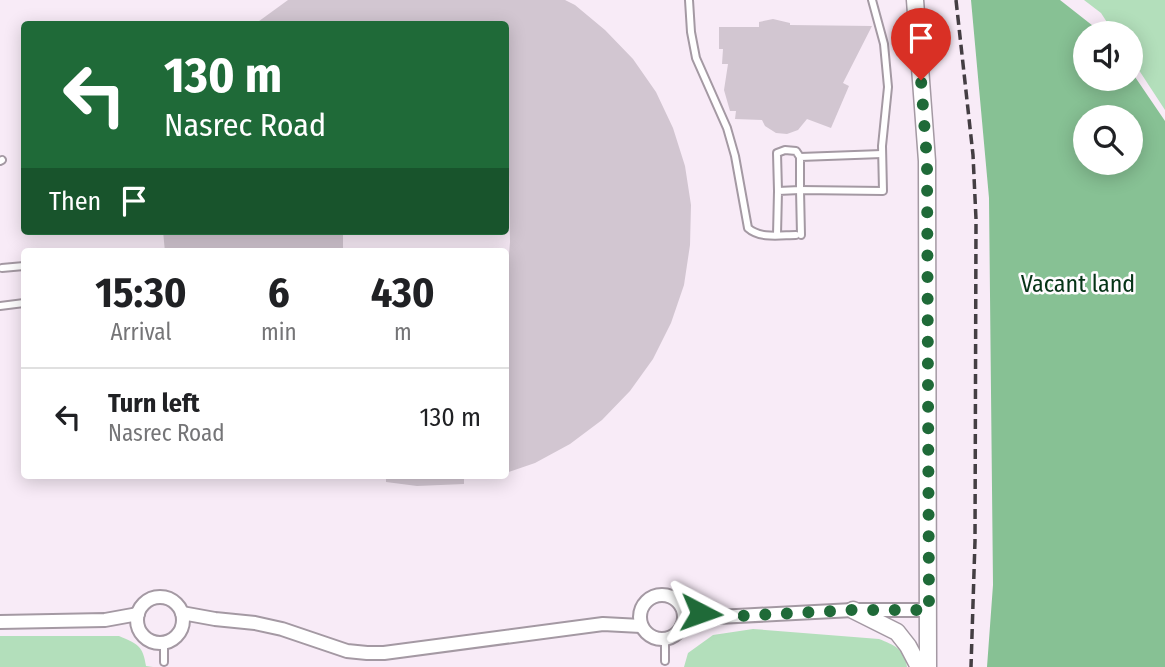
<!DOCTYPE html>
<style>
:root{--surface:#fff;--page:#f2f2f2;--text:#202124;--muted:#757577;--line:#e0e0e0}
body{margin:0;font-family:"Fira Sans Condensed",sans-serif;background:var(--page);color:var(--text);height:100vh;display:flex;flex-direction:column;font-size:26px;white-space:nowrap}
*{box-sizing:border-box;margin:0}
p{font-size:23px;color:var(--muted)}
.icon{flex:none;width:38px;height:38px;fill:none;stroke:currentColor;stroke-width:2;stroke-linecap:round;stroke-linejoin:round}
.map{position:relative;flex:1;overflow:hidden}
.drawer{position:absolute;left:21px;top:248px;width:488px;height:231px;display:flex;flex-direction:column;background:var(--surface);border-radius:7px;box-shadow:0 4px 18px #0003}
.drawer>*{flex:none}
.banner{position:absolute;left:21px;top:21px;width:488px;height:214px;border-radius:7px;box-shadow:0 4px 18px #0003;background:#1f6a38;color:#fff;overflow:hidden}
.tools{position:absolute;left:1073px;top:21px;display:grid;gap:14px}
.tools a{display:grid;place-items:center;width:70px;height:70px;border-radius:50%;background:var(--surface);box-shadow:0 4px 18px #0003;font-size:35px}
.pin{position:absolute;display:grid;place-items:center;width:60px;height:60px;color:#fff;margin:-72px -30px;border-radius:50% 50% 50% 0;rotate:-45deg;box-shadow:0 0 7px #0007}
.pin .icon{rotate:45deg}
.me{position:absolute;width:77px;margin:-38px;rotate:94deg;stroke-linejoin:round;filter:drop-shadow(0 0 5px #0008)}
.turn{display:flex;align-items:center;gap:24px;height:147px;padding:0 28px;font-size:32px}
.turn .icon{width:91px;height:91px;stroke-width:2.5}
.turn b{display:block;font-size:49px;line-height:60px}
.then{display:flex;align-items:center;height:66px;padding:0 28px;background:#0003;gap:14px;font-size:26px}
.eta{display:flex;justify-content:space-evenly;align-items:center;height:119px;text-align:center}
.eta b{font-size:42px;font-weight:700;line-height:49px}
ul{padding:0;list-style:none}
li{display:flex;align-items:center;gap:21px;height:98px;padding:0 28px;border-top:2px solid var(--line)}
li div{flex:1}
li b{display:block;font-size:26px}
li em{font-style:normal}
.map>svg:first-child{display:block}
.green{fill:#b3dfbb}
.forest{fill:#87c194;fill-rule:evenodd}
.building{fill:#d2c6d1}
.lines{fill:none;stroke-linecap:round;stroke-linejoin:round}
.lane-casing{stroke:#a499a3;stroke-width:10}
.street-casing{stroke:#a499a3;stroke-width:16}
.secondary-casing{stroke:#a499a3;stroke-width:19}
.lane{stroke:#fff;stroke-width:6}
.street{stroke:#fff;stroke-width:12}
.secondary{stroke:#fff;stroke-width:16}
.rail{stroke:#443e43;stroke-width:3.5;stroke-dasharray:10 5;stroke-linecap:butt}
.route{stroke:#1f6a38;stroke-width:12;stroke-dasharray:0 21.6}
.labels{text-anchor:middle;dominant-baseline:central;stroke-width:5;stroke-linejoin:round;paint-order:stroke}
.park-label{font-size:24px;fill:#063417;stroke:#fffcff}
</style>
<div class="map">
<svg width="1165" height="667" viewBox="0 0 1165 667">
<rect width="100%" height="100%" fill="#f8ebf7"/>
<g class="green">
<polygon points="1084,0 1165,0 1165,110 1131,58 1130,33 1114,33 1101,13"/>
<path d="M753 629 879 639C894 645 905 649 907 667H684L688 653 713 635Z"/>
<path d="M0 636H119C138 644 143 646 146 666L153 667H0Z"/>
</g>
<path class="forest" d="M971 0H1060L1102 33H1085V79H1130L1131 71 1165 121V667H987L993 585 989 198ZM1085 117H1130V163H1085Z"/>
<g class="building">
<polygon points="288,0 565,0 575,5 605,30 633,59 656,92 673,128 685,166 691,205 690,245 684,285 671,323 653,359 630,391 602,420 570,444 535,463 506,473 506,290 510,242 509,171 506,152 506,24 255,24"/>
<polygon points="773,19 790,23 790,25 872,26 843,83 849,86 831,128 807,119 798,130 787,134 776,133 765,126 762,120 735,119 736,111 730,111 724,90 728,64 722,64 723,49 719,49 719,27 759,27 759,22"/>
<polygon points="163,231 343,231 343,252 165,252"/>
<polygon points="386,476 464,476 464,484 417,486 386,482"/>
</g>
<g class="lines">
<g class="lane-casing">
<g id="lane">
<path d="M689 0 691 32 696 58 727 128 735 156 748 228C760 239 781 235 796 235"/>
<polyline points="0,161 2,160"/>
<polyline points="778,191 777,153 785,150 796,151 800,157"/>
<polyline points="777,235 778,191 800,190 800,157 882,154"/>
<polyline points="801,235 800,190 883,191 882,146 888,87 884,44 872,0"/>
<polyline points="2,268 24,266"/>
<polyline points="0,306 24,303"/>
<polyline points="665,639 665,661"/>
<polyline points="164,662 164,643"/>
</g>
</g>
<g class="street-casing">
<g id="street">
<circle cx="662" cy="617" r="22"/>
<circle cx="160" cy="620" r="23"/>
<polyline points="182,613 215,619 255,623 282,629 347,651 367,653 384,653 603,624 641,626"/>
<polyline points="0,622 105,620 138,614"/>
<polyline points="682,626 718,617 853,610 929,610"/>
</g>
</g>
<g class="secondary-casing">
<g id="secondary">
<polyline points="915,0 927,161 928,667"/>
<polyline points="853,610 897,632 908,646 919,667"/>
</g>
</g>
<use href="#lane" class="lane"/>
<use href="#street" class="street"/>
<use href="#secondary" class="secondary"/>
<polyline class="rail" points="956,0 973,155 976,219 975,541 971,667"/>
</g>
<g class="lines">
<polyline class="route" points="701,613 718,617 853,610 929,610 927,161 921,80"/>
</g>
<g class="labels">
<g class="park-label">
<text x="1078" y="284">Vacant land</text>
</g>
</g>
</svg>
<div class="tools">
<a><svg class="icon" aria-label="sound" viewBox="0 0 24 24"><path d="M4 9h4l5-4v14l-5-4H4zM17 9q2 3 0 6"/></svg></a>
<a><svg class="icon" aria-label="search" viewBox="0 0 24 24"><circle cx="10" cy="10" r="6"/><path d="M15 15l6 6"/></svg></a>
</div>
<div class="pin" style="left:921px;top:80px;background:#d93025"><svg class="icon" aria-label="arrive" viewBox="0 0 24 24"><path d="M6 21V4h12l-3 4 3 4H6"/></svg></div>
<svg class="me" style="left:701px;top:613px" viewBox="-20 -20 40 40"><path d="M0-17L14 15 0 8-14 15z" fill="#1f6a38" stroke="#fff" stroke-width="4"/></svg>
<div class="banner">
<div class="turn"><svg class="icon" aria-label="left" viewBox="0 0 24 24"><path d="M17 20v-9H6M10 6l-5 5 5 5"/></svg><div><b>130 m</b>Nasrec Road</div></div>
<div class="then">Then<svg class="icon" aria-label="arrive" viewBox="0 0 24 24"><path d="M6 21V4h12l-3 4 3 4H6"/></svg></div>
</div>
<section class="drawer">
<div class="eta">
<div><b>15:30</b><p>Arrival</p></div>
<div><b>6</b><p>min</p></div>
<div><b>430</b><p>m</p></div>
</div>
<ul>
<li><svg class="icon" aria-label="left" viewBox="0 0 24 24"><path d="M17 20v-9H6M10 6l-5 5 5 5"/></svg><div><b>Turn left</b><p>Nasrec Road</p></div><em>130 m</em></li>
</ul>
</section>
</div>
